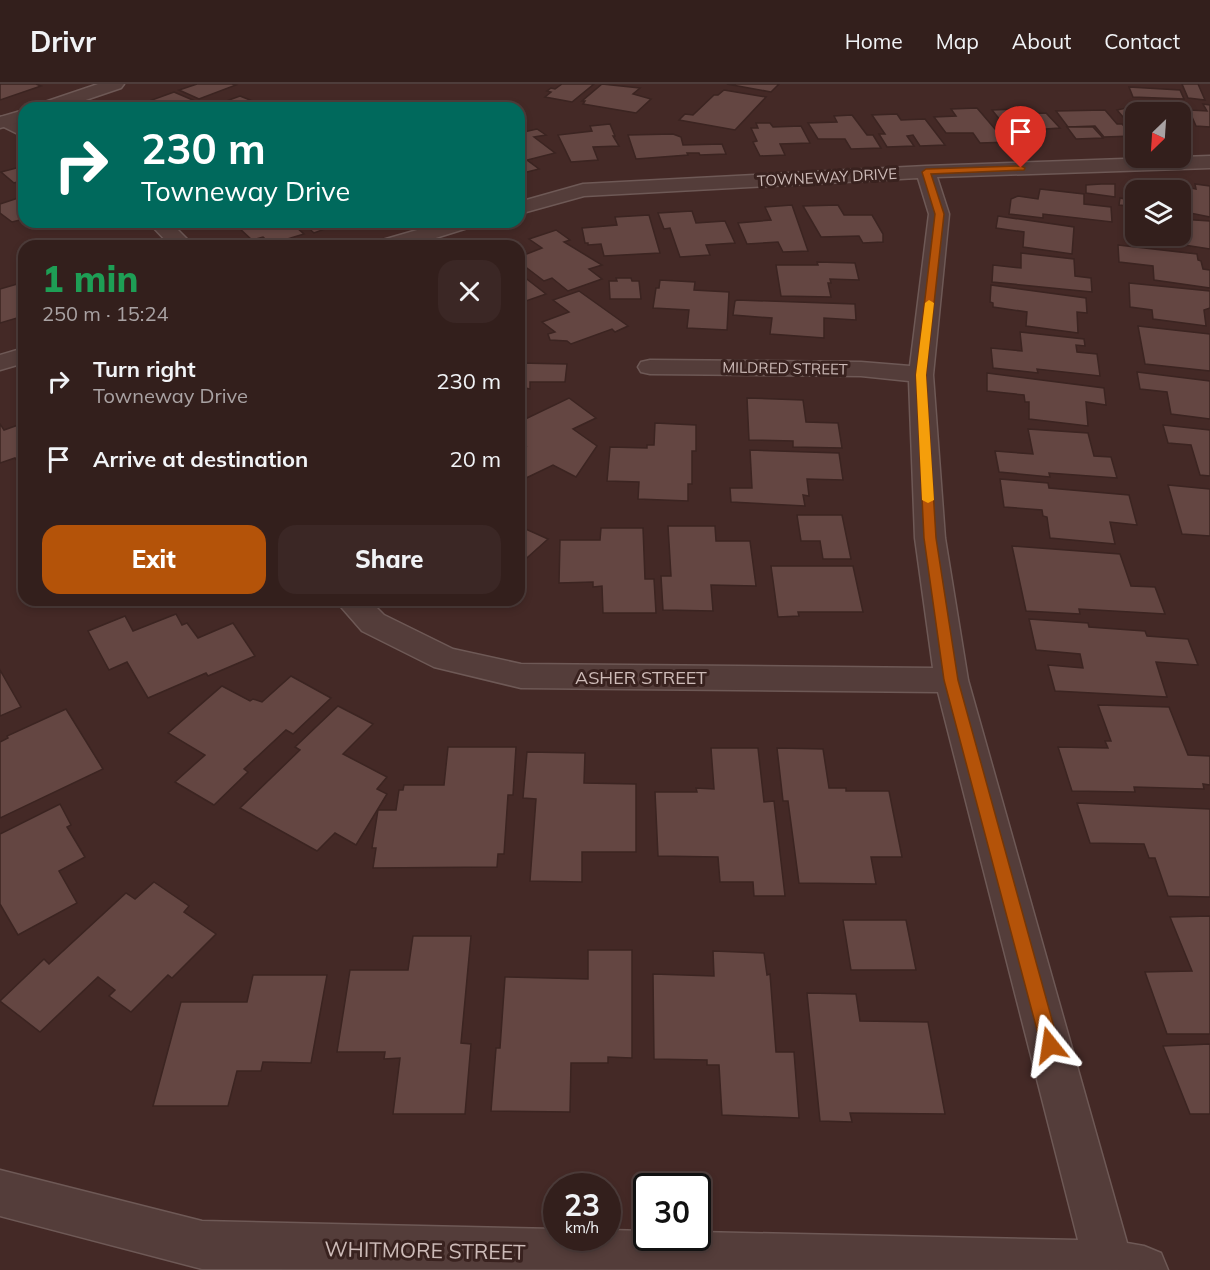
<!DOCTYPE html>
<meta charset="utf-8">
<style>
:root{--surface:#331f1c;--page:#3b2725;--text:#f1f3f6;--muted:#a9a2a3;--line:#4e3d3b;--accent:#b45309}
body{margin:0;font-family:Mulish,sans-serif;background:var(--page);color:var(--text);height:100vh;display:flex;flex-direction:column;font-size:22px;white-space:nowrap}
*{box-sizing:border-box;margin:0}
p{font-size:20px;color:var(--muted)}
.icon{flex:none;width:33px;height:33px;fill:none;stroke:currentColor;stroke-width:2;stroke-linecap:round;stroke-linejoin:round}
.map{position:relative;flex:1;overflow:hidden}
.details{position:absolute;left:18px;top:156px;width:507px;height:366px;display:flex;flex-direction:column;background:var(--surface);border-radius:18px;box-shadow:0 3px 9px #0003,0 0 0 2px var(--line)}
.details>*{flex:none}
.guide{position:absolute;left:18px;top:18px;width:507px;height:126px;border-radius:18px;box-shadow:0 3px 9px #0003,0 0 0 2px var(--line);background:#00695c;color:#fff;overflow:hidden}
.needle{width:39px;rotate:205deg}
.buttons{position:absolute;left:1125px;top:18px;display:grid;gap:12px}
.buttons a{display:grid;place-items:center;width:66px;height:66px;border-radius:12px;background:var(--surface);box-shadow:0 3px 9px #0003,0 0 0 2px var(--line);font-size:30px}
.speed{position:absolute;left:543px;top:1089px;display:flex;gap:12px;font-size:30px;font-weight:700;text-align:center}
.speed>*{display:grid;place-content:center;width:78px;height:78px;border-radius:50%;background:var(--surface);box-shadow:0 3px 9px #0003,0 0 0 2px var(--line);line-height:1}
.speed small{font-size:15px;font-weight:400}
.speed .limit{border:3px solid #111;border-radius:9px;background:#fff;color:#111}
.pin{position:absolute;display:grid;place-items:center;width:51px;height:51px;color:#fff;margin:-62px -26px;border-radius:50% 50% 50% 0;rotate:-45deg;box-shadow:0 0 6px #0007}
.pin .icon{rotate:45deg}
.me{position:absolute;width:66px;margin:-33px;rotate:345deg;stroke-linejoin:round;filter:drop-shadow(0 0 4px #0008)}
.turn{display:flex;align-items:center;gap:21px;height:126px;padding:0 24px;font-size:27px}
.turn .icon{width:78px;height:78px;stroke-width:2.5}
.turn b{display:block;font-size:42px;line-height:51px}
.round{display:grid;place-items:center;flex:none;width:63px;height:63px;border-radius:18px;background:var(--page)}
.overview{display:flex;align-items:center;justify-content:space-between;height:102px;padding:0 24px}
h1{font-size:36px;font-weight:800;line-height:45px;color:#1e9e55}
.button{display:flex;gap:12px;margin-top:auto;padding:12px 24px}
.button a{flex:1;height:69px;border-radius:18px;background:var(--accent);color:#fff;font-size:24px;font-weight:800;line-height:69px;text-align:center}
.button a+a{background:var(--page);color:var(--text)}
ul{padding:0;list-style:none}
li{display:flex;align-items:center;gap:18px;height:78px;padding:0 24px}
li div{flex:1}
li b{display:block;font-size:22px}
li em{font-style:normal}
header{display:flex;align-items:center;gap:36px;box-sizing:border-box;height:84px;padding:0 30px;background:var(--surface);border-bottom:2px solid var(--line)}
header strong{font-size:28px}
nav{display:flex;gap:33px;margin-inline-start:auto;font-size:21px}
.map>svg:first-child{display:block}
.building{fill:#644642;stroke:#3b2421;stroke-width:1.5}
.lines{fill:none;stroke-linecap:round;stroke-linejoin:round}
.minor-casing{stroke:#6e5956;stroke-width:3}
.tertiary-casing{stroke:#6e5956;stroke-width:3}
.minor{fill:#543d3a;fill-rule:evenodd}
.tertiary{fill:#543d3a;fill-rule:evenodd}
.route{fill:#b45309;stroke:#753606;stroke-width:1.5}
.slow{fill:#f59e0b}
.labels{text-anchor:middle;dominant-baseline:central;stroke-width:6;stroke-linejoin:round;paint-order:stroke}
.far-street-label{font-size:15px;fill:#cdbbb8;stroke:#39221f}
.street-label{font-size:18px;fill:#cdbbb8;stroke:#39221f}
.near-street-label{font-size:21px;fill:#cdbbb8;stroke:#39221f}
</style>
<header>
<strong>Drivr</strong>
<nav><a>Home</a><a>Map</a><a>About</a><a>Contact</a></nav>
</header>
<div class="map">
<svg width="1210" height="1186" viewBox="0 0 1210 1186">
<rect width="100%" height="100%" fill="#442926"/>
<g class="building">
<polygon points="0,0 36,0 41,2 0,16"/>
<polygon points="197,0 232,0 236,1 199,15 179,6"/>
<polygon points="562,0 594,0 572,18 545,13 551,8 547,7 551,4 555,5"/>
<polygon points="602,0 640,4 633,10 651,15 636,29 583,20 585,17 582,17"/>
<polygon points="727,0 779,0 771,8"/>
<polygon points="1182,0 1198,0 1205,16 1188,14"/>
<polygon points="1129,3 1180,6 1184,15 1133,13"/>
<polygon points="724,6 766,13 735,46 679,36 685,30 693,31 714,11 718,11"/>
<polygon points="174,8 195,17 176,24 144,24 138,21"/>
<polygon points="240,12 260,20 248,24 227,24 218,20"/>
<polygon points="1203,20 1210,21 1210,43 1196,42 1189,26 1207,27"/>
<polygon points="1141,21 1170,24 1174,28 1136,28 1136,48 1117,26"/>
<polygon points="977,24 995,45 999,45 1010,58 980,59 973,49 946,49 934,33 956,32 951,25"/>
<polygon points="1017,25 1022,30 1046,29 1060,44 1032,46 1042,57 1018,58 992,26"/>
<polygon points="1105,26 1117,40 1122,40 1133,52 1104,53 1095,42 1068,43 1056,27"/>
<polygon points="897,30 901,36 925,35 945,61 920,62 913,51 907,52 914,62 887,63 879,50 885,50 872,31"/>
<polygon points="852,31 867,51 873,51 881,64 851,65 845,55 818,55 808,39 837,38 834,32"/>
<polygon points="756,39 770,39 773,43 801,42 810,59 780,60 785,71 760,72 753,58 757,57 751,44 758,44"/>
<polygon points="610,40 615,52 613,52 619,62 593,63 598,76 571,78 558,51 592,47 590,42"/>
<polygon points="1067,43 1093,43 1103,54 1076,55"/>
<polygon points="537,45 546,51 534,53 555,69 527,76 539,85 519,90 519,49"/>
<polygon points="673,50 681,53 683,61 722,60 726,70 700,71 699,69 687,69 688,71 636,75 628,51"/>
<polygon points="24,82 24,96 14,99 1,88"/>
<polygon points="1157,97 1196,105 1195,100 1210,102 1210,133 1180,127 1180,106 1136,106 1136,123 1119,121 1120,114 1125,115 1126,102 1155,106 1146,104 1146,99 1157,100"/>
<polygon points="1101,100 1115,100 1115,113 1086,109 1086,101"/>
<polygon points="1040,105 1084,110 1084,120 1111,123 1112,138 1043,130 1043,134 1009,130 1011,115 1018,112 1038,115"/>
<polygon points="24,112 24,135 12,138 0,129 0,120"/>
<polygon points="792,121 808,167 783,168 778,158 747,160 738,139 771,136 765,123"/>
<polygon points="838,121 844,131 872,131 883,150 883,158 863,159 859,152 821,153 803,122"/>
<polygon points="692,127 696,139 725,137 735,159 706,161 710,171 680,173 670,144 664,145 658,129"/>
<polygon points="649,131 660,169 604,172 601,160 588,161 588,159 585,159 582,144 617,141 615,133"/>
<polygon points="998,132 1074,143 1072,170 1023,163 1024,148 996,144"/>
<polygon points="1180,135 1210,137 1210,165 1152,156 1152,152 1180,152"/>
<polygon points="28,138 56,138 34,145"/>
<polygon points="241,138 290,138 304,150 271,160 263,153 252,156 238,143 244,141"/>
<polygon points="302,138 344,138 314,149"/>
<polygon points="556,146 570,156 564,158 602,181 589,185 602,195 568,207 552,194 544,197 519,178 519,173 542,164 529,155"/>
<polygon points="1118,161 1197,170 1198,176 1201,177 1203,185 1210,186 1210,204 1154,196 1153,182 1119,178"/>
<polygon points="1021,169 1074,175 1075,192 1091,194 1092,208 992,198 993,181 1021,184"/>
<polygon points="817,178 855,179 859,196 830,195 831,199 828,199 831,213 781,212 776,181 818,181"/>
<polygon points="519,189 546,210 526,217 519,211"/>
<polygon points="616,194 631,194 632,197 639,197 641,215 610,215 609,197 617,197"/>
<polygon points="660,196 695,198 694,206 729,208 727,246 687,244 689,226 653,224 656,204 659,204"/>
<polygon points="24,198 24,232 0,239 0,205"/>
<polygon points="1129,199 1210,207 1210,224 1204,226 1206,242 1153,235 1152,226 1130,223"/>
<polygon points="991,201 1086,214 1087,229 1077,228 1078,249 1026,242 1027,228 993,223 993,219 990,218"/>
<polygon points="579,207 628,242 615,248 612,245 571,260 567,257 550,256 548,250 555,248 542,238 569,228 553,216"/>
<polygon points="737,216 855,220 856,236 824,234 824,254 770,250 772,234 733,231 735,217"/>
<polygon points="1138,242 1210,250 1210,287 1145,280"/>
<polygon points="1020,248 1084,255 1085,262 1076,261 1077,268 1097,270 1100,292 1037,285 1038,289 993,284 991,264 1022,267"/>
<polygon points="519,279 567,280 565,298 530,298 530,305 525,304 524,321 519,321"/>
<polygon points="1137,288 1210,297 1210,335 1171,330 1167,308 1140,305"/>
<polygon points="987,289 1104,304 1106,321 1086,318 1088,342 1029,335 1029,318 1025,318 1024,311 987,307"/>
<polygon points="569,314 596,334 573,345 597,362 576,393 553,381 524,395 519,391 519,365 526,362 519,357 519,338"/>
<polygon points="747,314 803,316 806,338 838,339 842,364 793,363 793,357 749,356"/>
<polygon points="24,336 24,381 21,382 15,374 0,379 0,340 4,346 18,341 17,339"/>
<polygon points="655,339 696,341 696,367 692,367 692,400 688,400 688,417 638,415 639,398 607,397 610,363 647,364 647,361 654,361"/>
<polygon points="1163,341 1210,346 1210,392 1200,391 1191,361 1168,359"/>
<polygon points="1028,345 1088,349 1094,372 1111,373 1117,394 1049,389 1050,393 999,388 995,367 1033,370"/>
<polygon points="750,366 839,369 843,396 807,395 809,412 803,411 805,422 731,418 730,404 752,404"/>
<polygon points="1000,395 1048,399 1049,404 1129,411 1137,441 1110,438 1115,460 1050,454 1047,433 1043,432 1042,426 1004,423"/>
<polygon points="1168,401 1210,405 1210,452 1182,450"/>
<polygon points="797,431 842,431 851,475 823,475 820,457 801,457"/>
<polygon points="519,442 548,455 519,481"/>
<polygon points="668,442 715,442 716,457 750,457 756,502 711,501 713,527 663,526 661,492 671,492"/>
<polygon points="601,444 643,444 645,495 654,495 656,529 603,529 602,502 593,503 593,498 559,499 560,456 600,456"/>
<polygon points="1012,462 1120,470 1131,502 1155,503 1165,530 1079,525 1080,530 1026,527"/>
<polygon points="771,482 853,482 863,528 798,528 799,532 778,533"/>
<polygon points="176,530 182,541 187,539 198,554 233,539 255,572 208,592 206,589 148,614 127,578 109,586 88,547 125,532 133,547"/>
<polygon points="1029,535 1088,539 1089,543 1145,547 1147,552 1188,555 1198,581 1156,578 1167,613 1055,607 1048,581 1083,584 1080,570 1036,566"/>
<polygon points="0,586 21,623 0,632"/>
<polygon points="291,592 331,614 293,650 286,646 244,685 248,688 214,721 175,698 205,671 168,649 222,602 250,617 253,615 262,618"/>
<polygon points="1098,621 1169,623 1188,671 1210,672 1210,701 1203,700 1204,705 1134,703 1135,708 1072,707 1058,663 1108,664 1105,657 1111,657"/>
<polygon points="338,622 373,640 343,670 387,693 377,705 387,710 356,761 335,749 317,767 240,724 300,666 295,663"/>
<polygon points="66,625 103,685 0,734 0,658 8,654 7,652"/>
<polygon points="448,663 516,663 513,711 508,711 504,770 498,770 497,783 373,784 376,764 372,764 378,726 396,726 399,706 403,706 404,701 444,701"/>
<polygon points="711,664 758,664 764,718 774,717 785,812 754,812 753,798 720,798 718,773 658,772 655,708 697,708 696,704 714,705"/>
<polygon points="777,664 823,665 829,704 846,704 846,707 889,707 902,773 871,773 876,800 799,799 788,717 783,717"/>
<polygon points="527,668 585,669 584,699 636,700 636,768 582,768 582,798 530,797 536,715 523,714"/>
<polygon points="1077,719 1210,725 1210,813 1168,812 1155,774 1149,774 1144,760 1090,759"/>
<polygon points="60,720 71,741 67,743 85,773 59,787 77,819 18,851 0,820 0,750"/>
<polygon points="154,798 189,822 184,828 216,850 172,894 168,891 131,928 109,912 115,906 98,893 40,948 0,917 44,875 49,880 126,809 135,815"/>
<polygon points="1210,832 1210,950 1167,950 1145,888 1192,887 1170,833"/>
<polygon points="843,836 906,836 916,886 851,886"/>
<polygon points="413,852 471,852 461,959 471,960 465,1030 393,1030 400,974 384,975 385,968 337,968 350,886 408,886"/>
<polygon points="588,866 632,866 632,974 608,973 608,979 571,979 570,1028 491,1027 496,964 500,964 505,893 588,895"/>
<polygon points="713,867 764,869 767,891 770,890 776,968 794,968 799,1034 722,1031 719,981 707,981 707,976 654,975 653,890 714,892"/>
<polygon points="253,891 327,891 311,979 263,978 261,987 237,987 228,1022 153,1022 181,918 247,918"/>
<polygon points="807,909 856,910 860,937 928,938 945,1030 850,1029 852,1038 820,1037"/>
<polygon points="1210,960 1210,1030 1190,1030 1163,962"/>
</g>
<g class="lines">
<g class="minor-casing">
<g id="minor">
<polygon points="6,32 24,40 24,53 0,41 0,33"/>
<polygon points="1210,72 1210,84 937,93 949,130 933,291 945,454 968,596 1127,1159 1144,1162 1161,1169 1168,1186 202,1185 0,1132 0,1086 202,1137 556,1145 556,1154 608,1154 608,1146 646,1147 646,1154 698,1154 698,1148 1078,1156 938,608 521,604 434,583 362,547 335,516 369,516 384,531 453,565 521,580 933,584 915,454 909,297 861,292 650,290 641,288 638,283 641,278 650,276 861,278 910,282 929,130 918,94 584,112 519,130 519,118 583,100 926,82"/>
<polygon points="148,138 170,138 194,162 171,162"/>
<polygon points="445,138 477,138 474,142 410,162 376,162 379,157"/>
<polygon points="24,264 24,279 0,286 0,271"/>
</g>
</g>
<g class="tertiary-casing">
<g id="tertiary">
<polygon points="98,0 124,0 121,4 62,24 36,24 39,20"/>
<polygon points="24,26 24,37 0,44 0,33"/>
</g>
</g>
<use href="#minor" class="minor"/>
<use href="#tertiary" class="tertiary"/>
</g>
<polygon class="route" points="1021,82 1025,84 1024,86 931,90 944,130 926,291 936,454 958,596 1059,961 1056,967 1050,969 1043,967 1041,961 944,596 924,454 916,291 935,130 922,88 926,85"/>
<polygon class="slow" points="929,216 934,219 926,291 934,416 928,419 922,416 916,291 925,219"/>
<g class="labels">
<g class="far-street-label">
<text transform="translate(827 93) rotate(-3)">TOWNEWAY DRIVE</text>
<text transform="translate(785 284) rotate(1)">MILDRED STREET</text>
</g>
<g class="street-label">
<text x="641" y="593">ASHER STREET</text>
</g>
<g class="near-street-label">
<text transform="translate(425 1166) rotate(1)">WHITMORE STREET</text>
</g>
</g>
</svg>
<div class="buttons">
<a><svg class="needle" viewBox="-14 -14 28 28"><path d="M0-13l5 13h-10z" fill="#e53935"/><path d="M0 13l5-13h-10z" fill="#a9a2a3"/></svg></a>
<a><svg class="icon" aria-label="layers" viewBox="0 0 24 24"><path d="M12 4l9 5-9 5-9-5zM3 14l9 5 9-5"/></svg></a>
</div>
<div class="speed"><div>23<small>km/h</small></div><div class="limit">30</div></div>
<div class="pin" style="left:1021px;top:84px;background:#d93025"><svg class="icon" aria-label="arrive" viewBox="0 0 24 24"><path d="M6 21V4h12l-3 4 3 4H6"/></svg></div>
<svg class="me" style="left:1050px;top:961px" viewBox="-20 -20 40 40"><path d="M0-17L14 15 0 8-14 15z" fill="#b45309" stroke="#fff" stroke-width="4"/></svg>
<div class="guide">
<div class="turn"><svg class="icon" aria-label="right" viewBox="0 0 24 24"><path d="M7 20v-9h11M14 6l5 5-5 5"/></svg><div><b>230 m</b>Towneway Drive</div></div>
</div>
<section class="details">
<div class="overview"><div><h1>1 min</h1><p>250 m · 15:24</p></div><a class="round"><svg class="icon" aria-label="close" viewBox="0 0 24 24"><path d="M6 6l12 12M18 6L6 18"/></svg></a></div>
<ul>
<li><svg class="icon" aria-label="right" viewBox="0 0 24 24"><path d="M7 20v-9h11M14 6l5 5-5 5"/></svg><div><b>Turn right</b><p>Towneway Drive</p></div><em>230 m</em></li>
<li><svg class="icon" aria-label="arrive" viewBox="0 0 24 24"><path d="M6 21V4h12l-3 4 3 4H6"/></svg><div><b>Arrive at destination</b></div><em>20 m</em></li>
</ul>
<div class="button"><a>Exit</a><a>Share</a></div>
</section>
</div>
